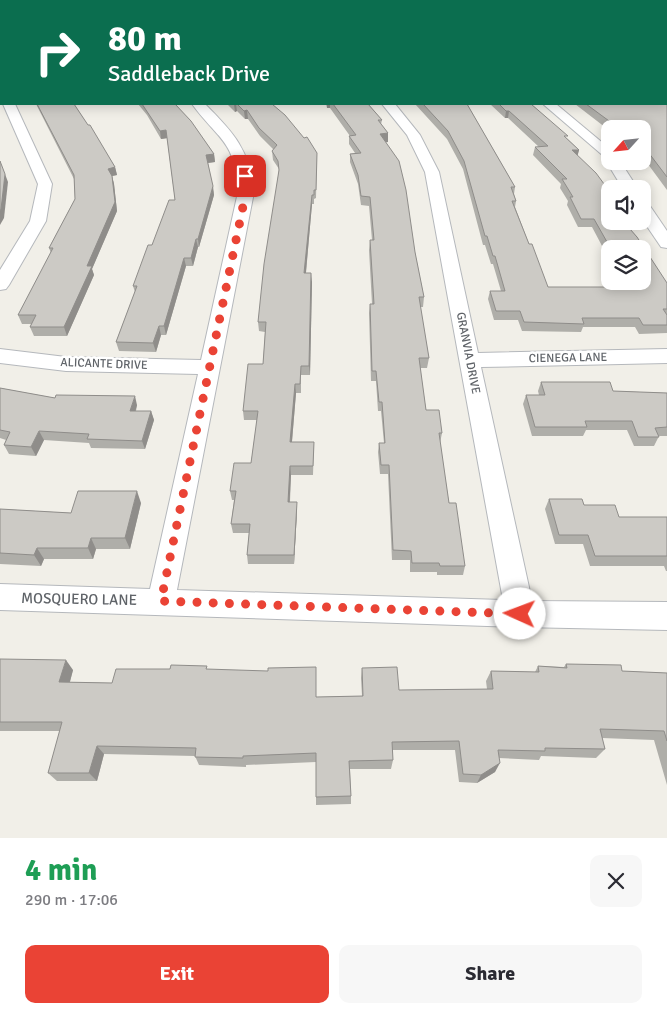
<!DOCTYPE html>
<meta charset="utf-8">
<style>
:root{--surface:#fff;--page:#f7f7f7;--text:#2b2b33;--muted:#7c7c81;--accent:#ea4335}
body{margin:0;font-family:Signika,sans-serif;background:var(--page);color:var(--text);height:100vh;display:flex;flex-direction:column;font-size:19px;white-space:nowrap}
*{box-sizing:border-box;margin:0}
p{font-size:16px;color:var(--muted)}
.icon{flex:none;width:28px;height:28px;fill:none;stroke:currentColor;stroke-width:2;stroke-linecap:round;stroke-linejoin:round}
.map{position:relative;height:838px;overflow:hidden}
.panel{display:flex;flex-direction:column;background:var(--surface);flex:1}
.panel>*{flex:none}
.banner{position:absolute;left:0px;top:0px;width:668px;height:105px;box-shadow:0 2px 12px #0003;background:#0b6e4f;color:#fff;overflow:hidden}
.needle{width:32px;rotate:243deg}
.controls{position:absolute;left:601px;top:120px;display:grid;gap:10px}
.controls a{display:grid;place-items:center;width:50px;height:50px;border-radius:10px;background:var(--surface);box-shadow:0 2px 12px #0003;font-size:25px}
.pin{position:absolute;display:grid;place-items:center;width:42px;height:42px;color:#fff;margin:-21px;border-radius:10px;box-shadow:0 2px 8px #0006}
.me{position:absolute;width:55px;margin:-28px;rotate:272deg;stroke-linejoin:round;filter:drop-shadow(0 0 4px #0008)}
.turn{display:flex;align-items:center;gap:18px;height:105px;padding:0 25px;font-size:22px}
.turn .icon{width:65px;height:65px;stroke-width:2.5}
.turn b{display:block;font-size:35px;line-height:42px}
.round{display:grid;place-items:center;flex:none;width:52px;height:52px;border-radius:10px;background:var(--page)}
.overview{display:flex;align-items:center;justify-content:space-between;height:85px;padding:0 25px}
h1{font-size:30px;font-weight:700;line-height:38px;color:#1e9e55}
.action{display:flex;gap:10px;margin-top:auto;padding:10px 25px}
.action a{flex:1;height:58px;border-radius:10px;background:var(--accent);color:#fff;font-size:20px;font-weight:700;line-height:58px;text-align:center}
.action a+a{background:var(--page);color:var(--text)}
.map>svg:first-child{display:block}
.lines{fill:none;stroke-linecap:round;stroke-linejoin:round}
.street-casing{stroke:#b5b8bc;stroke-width:2}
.primary-casing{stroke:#f2c960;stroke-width:1}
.street{fill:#fff;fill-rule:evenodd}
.primary{fill:#fff2af;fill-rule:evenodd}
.wall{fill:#afaea9}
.shaded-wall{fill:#8f8d8a}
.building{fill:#cccac5;stroke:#8f8d8a}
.route{stroke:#ea4335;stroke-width:9;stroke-dasharray:0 16.2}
.labels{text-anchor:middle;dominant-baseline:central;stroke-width:5;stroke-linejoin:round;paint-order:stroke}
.street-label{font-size:12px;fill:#5f6368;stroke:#fff}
.near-street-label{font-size:15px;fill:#5f6368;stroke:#fff}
</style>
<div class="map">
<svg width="667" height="838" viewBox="0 0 667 838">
<rect width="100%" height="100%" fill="#f1efe8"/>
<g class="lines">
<g class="street-casing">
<g id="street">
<rect x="250" y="0" width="9" height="1"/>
<polygon points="0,80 1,81 1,91 0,90"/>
<polygon points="3,104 15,104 52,184 46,221 9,285 6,289 0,290 0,270 30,221 38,184"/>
<path d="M192 104H205C233 132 250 150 254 192L177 590 503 600 425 172 407 135 382 104H395L420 135 439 172 478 353 667 349V363L481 367 532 601 667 602V630L520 627 0 610V584L150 589 198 374 66 371 0 363V349L66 357 201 360 238 192C235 139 219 141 192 104Z"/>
<polygon points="543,104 556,104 610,149 610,161 620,161 638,189 623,189 606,161 607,159"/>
<polygon points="642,201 648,203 667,231 667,248 661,247 642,219"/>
</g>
</g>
<g class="primary-casing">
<g id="primary">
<rect x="621" y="0" width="13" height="1"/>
<rect x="666" y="16" width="1" height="8"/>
</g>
</g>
<use href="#street" class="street"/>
<use href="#primary" class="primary"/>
</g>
<g class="wall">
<polygon points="0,0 1,1 1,47 0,47 0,5 1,5 1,3 0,4"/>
<polygon points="667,36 667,190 642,156 642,129 610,129 610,131 575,104 666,104"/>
<polygon points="36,104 74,104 115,167 117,175 112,176 114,184 117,211 92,269 94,275 67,336 34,336 30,327 31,324 22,324 18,315 51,253 49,248 75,199 74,179"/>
<polygon points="138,104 175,104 214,154 215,162 208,163 214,195 199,247 198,247 193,266 186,266 166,335 161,335 156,352 119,351 116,342 135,292 133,286 152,245 175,200 167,138 161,139 147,115"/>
<polygon points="227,104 272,104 317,153 316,198 314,199 314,204 312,204 306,273 312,282 310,375 301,375 301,393 296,393 292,442 314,442 313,475 291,475 290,502 297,511 294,564 248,564 247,555 249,533 233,533 231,524 234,500 232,500 230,491 251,463 257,420 244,420 243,411 263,364 265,332 259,331 258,322 279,169 273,160 272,151 274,150 260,136 248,119 245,119 237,111 235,112"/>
<polygon points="326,104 368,104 382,120 381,124 388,133 388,142 386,142 415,252 424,297 423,307 420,307 429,358 427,368 420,368 426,410 442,433 440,443 449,503 465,566 463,575 437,575 437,572 410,572 410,560 392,560 388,474 380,474 378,452 379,443 384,443 381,411 378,411 376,381 371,381 369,313 370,304 372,304 369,250 370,240 372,240 369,206 361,205 358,184 350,162 350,154 355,153 349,144 349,136 350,136 330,108 327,108"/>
<polygon points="415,104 467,104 515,187 514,194 516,201 515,207 529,244 548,287 609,287 602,275 605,266 610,266 610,281 642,281 642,249 610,249 610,261 592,227 578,227 567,205 568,201 560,188 561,184 533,155 535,147 539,147 508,118 505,118 490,104 531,104 579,150 577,156 607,188 606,191 628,229 667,283 667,333 639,334 635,327 583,327 581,332 522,331 518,320 494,320 488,299 490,291 501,291 493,264 491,264 485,245 483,245 463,169 447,139"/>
<polygon points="541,382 613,391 667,393 667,436 659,436 654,446 634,446 627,430 586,430 583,436 532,436 523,404 526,395 539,395 538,391"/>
<polygon points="0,388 55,398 137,405 136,411 151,411 154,420 145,449 91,448 89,443 44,440 36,456 9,454 4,445 6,440 0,438"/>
<polygon points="549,499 584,505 619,517 667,517 667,571 666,571 664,566 590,566 583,544 555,544 545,509"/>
<polygon points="141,503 130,549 96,549 93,559 44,559 41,566 0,564 0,509 71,513"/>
<polygon points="0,659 73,670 70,682 112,683 170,669 208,669 317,697 362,696 361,678 362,668 399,690 487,689 486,681 491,671 535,672 538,666 564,667 566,664 622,671 667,673 667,785 654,740 602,738 605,749 596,758 541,756 539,760 499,758 495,772 477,783 459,782 455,750 392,750 393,760 391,769 350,769 351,796 351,804 316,805 316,762 246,765 246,767 199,765 195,756 104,754 97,781 57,781 48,773 60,731 0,731"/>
</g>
<g class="shaded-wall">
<polygon points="234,104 236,104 237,111 235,112"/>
<rect x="327" y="104" width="3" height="4"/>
<polygon points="247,110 248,119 245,119 244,111"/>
<polygon points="506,111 509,111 508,118 505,118"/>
<polygon points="166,130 168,138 161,139 160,131"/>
<polygon points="388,133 388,142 380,143 380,134"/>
<polygon points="572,150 579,150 577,158"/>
<polygon points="214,154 215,162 207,163 206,155"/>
<polygon points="115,167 117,175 112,176 114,184 117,211 92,269 94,275 67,336 64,327 87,266 108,169"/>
<polygon points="5,174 8,182 4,218 0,225 0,211"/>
<polygon points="213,186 214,195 199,247 198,239"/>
<polygon points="312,195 312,204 305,282 304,273"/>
<polygon points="196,239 198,247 193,266 191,258"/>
<polygon points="184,258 186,266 166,335 164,326"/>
<polygon points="311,273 312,282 310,375 309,366"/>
<polygon points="159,326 161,335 156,352 153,343"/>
<polygon points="295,384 296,393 291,452 290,442"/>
<polygon points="135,396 137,405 133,420 130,411"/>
<polygon points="151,411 154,420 145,449 142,441"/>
<polygon points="39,431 44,440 36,456 31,447"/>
<polygon points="290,466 291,475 289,511 288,502"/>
<polygon points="137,491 141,503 130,549 125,538"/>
<polygon points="297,502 297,511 294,564 294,555"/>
<polygon points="91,538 96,549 93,559 88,548"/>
<polygon points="37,548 44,559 41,566 34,555"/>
<polygon points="66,660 73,670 67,692 59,682"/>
<polygon points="97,746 104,754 97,781 89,773"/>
<polygon points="500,763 495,772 477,783 481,775"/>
</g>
<g class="building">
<polygon points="0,0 12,0 13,1 1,1 1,41 0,41 0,5 1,5"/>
<polygon points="47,0 82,0 83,1 48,1"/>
<polygon points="119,0 234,0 235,1 184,1 182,0 181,1 120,1"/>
<polygon points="272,0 607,0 610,1 273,1"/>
<polygon points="666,36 667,36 667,177 642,144 642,129 620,129 586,104 666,104"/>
<polygon points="37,104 74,104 88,125 90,125 115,167 108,169 112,176 115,202 87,266 92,266 64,327 30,327 36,315 18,315 53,248 49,248 75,199 74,175"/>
<polygon points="142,104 175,104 191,121 214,154 206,155 213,186 198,239 196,239 191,258 184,258 164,326 159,326 153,343 116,342 137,286 133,286 148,245 152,245 169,200 175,200 166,130 160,131"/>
<polygon points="237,104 272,104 285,115 304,138 307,137 317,153 316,190 314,190 314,195 312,195 304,273 311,273 309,366 301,366 300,384 295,384 290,442 314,442 313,466 290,466 288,502 297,502 294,555 247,555 250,524 231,524 236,491 230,491 234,463 251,463 258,411 243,411 248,364 263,364 266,322 258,322 264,264 279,170 278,161 272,151 277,145 259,128 247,110 244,111"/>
<polygon points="333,104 368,104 382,120 378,120 388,133 380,134 399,161 406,190 415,252 424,297 419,297 429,358 419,358 426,410 439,410 442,433 439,433 449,503 456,503 465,566 440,566 439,563 412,563 411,551 393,550 389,465 381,465 379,443 385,443 382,402 379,402 376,371 372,371 370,304 374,304 370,240 374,240 370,197 361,196 358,175 350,154 361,153 349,136 356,135"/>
<polygon points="423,104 467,104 515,187 511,187 516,201 512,201 529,244 532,244 548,287 618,287 614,281 642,281 642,249 611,249 594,219 581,219 570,197 573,197 562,179 567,179 535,147 548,146 509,111 506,111 499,104 531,104 568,136 564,136 579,150 572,150 596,173 607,188 605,188 610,198 610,221 624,221 628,229 630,229 637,237 667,283 667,309 663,309 667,315 667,325 643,325 639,318 582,318 584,324 524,322 520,311 496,311 490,291 505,291 495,256 493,256 487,236 485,236 464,161 448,131"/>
<polygon points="0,161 5,174 1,209 0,211"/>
<polygon points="605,266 610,266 610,275"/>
<polygon points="541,382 610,382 613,391 667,393 667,427 655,428 659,437 638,437 632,421 585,421 587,427 535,427 526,395 545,395"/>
<polygon points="0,388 55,398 56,395 135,396 130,411 151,411 142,441 87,439 89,434 39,431 31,447 4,445 10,432 0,430"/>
<polygon points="78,491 137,491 125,538 91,538 88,548 37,548 34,555 0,553 0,509 71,513"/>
<polygon points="549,499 582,499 584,505 615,505 619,517 667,517 667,556 595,556 588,535 559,535"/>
<polygon points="0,659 66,660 59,682 112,683 116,669 170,669 171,665 207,666 206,669 268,671 268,668 316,667 316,697 363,696 362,668 397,667 399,690 493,689 491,671 539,672 538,666 567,668 566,664 621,665 622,671 667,673 667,741 664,731 600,729 605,749 545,748 545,751 498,750 500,763 481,775 463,774 459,741 392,742 393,760 349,761 351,796 316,797 316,753 243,756 243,758 195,757 196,748 97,746 89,773 48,773 62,722 0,722"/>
</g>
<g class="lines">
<polyline class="route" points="245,176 246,192 161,601 520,614"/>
</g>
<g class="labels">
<g class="street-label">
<text transform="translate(468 353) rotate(79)">GRANVIA DRIVE</text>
<text transform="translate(568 358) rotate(-1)">CIENEGA LANE</text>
<text transform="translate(104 364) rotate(2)">ALICANTE DRIVE</text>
</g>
<g class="near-street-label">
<text transform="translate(79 599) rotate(1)">MOSQUERO LANE</text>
</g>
</g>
</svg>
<div class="controls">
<a><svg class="needle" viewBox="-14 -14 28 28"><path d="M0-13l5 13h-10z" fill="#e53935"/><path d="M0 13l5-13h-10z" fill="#7c7c81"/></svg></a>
<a><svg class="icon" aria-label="sound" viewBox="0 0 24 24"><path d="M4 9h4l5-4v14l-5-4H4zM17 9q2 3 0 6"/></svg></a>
<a><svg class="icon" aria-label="layers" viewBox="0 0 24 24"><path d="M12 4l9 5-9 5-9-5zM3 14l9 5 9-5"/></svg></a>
</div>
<div class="pin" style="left:245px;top:176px;background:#d93025"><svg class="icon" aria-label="arrive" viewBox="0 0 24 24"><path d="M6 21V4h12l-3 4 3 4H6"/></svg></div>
<svg class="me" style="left:520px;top:614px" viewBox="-20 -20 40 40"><circle r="19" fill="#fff"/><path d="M0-13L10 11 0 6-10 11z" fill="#ea4335"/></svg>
<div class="banner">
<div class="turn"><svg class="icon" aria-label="right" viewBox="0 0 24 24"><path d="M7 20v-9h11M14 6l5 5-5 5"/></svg><div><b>80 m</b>Saddleback Drive</div></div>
</div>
</div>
<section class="panel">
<div class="overview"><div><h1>4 min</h1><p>290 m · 17:06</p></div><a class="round"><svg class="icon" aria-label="close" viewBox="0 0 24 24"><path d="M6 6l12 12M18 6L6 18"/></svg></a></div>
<div class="action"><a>Exit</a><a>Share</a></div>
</section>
